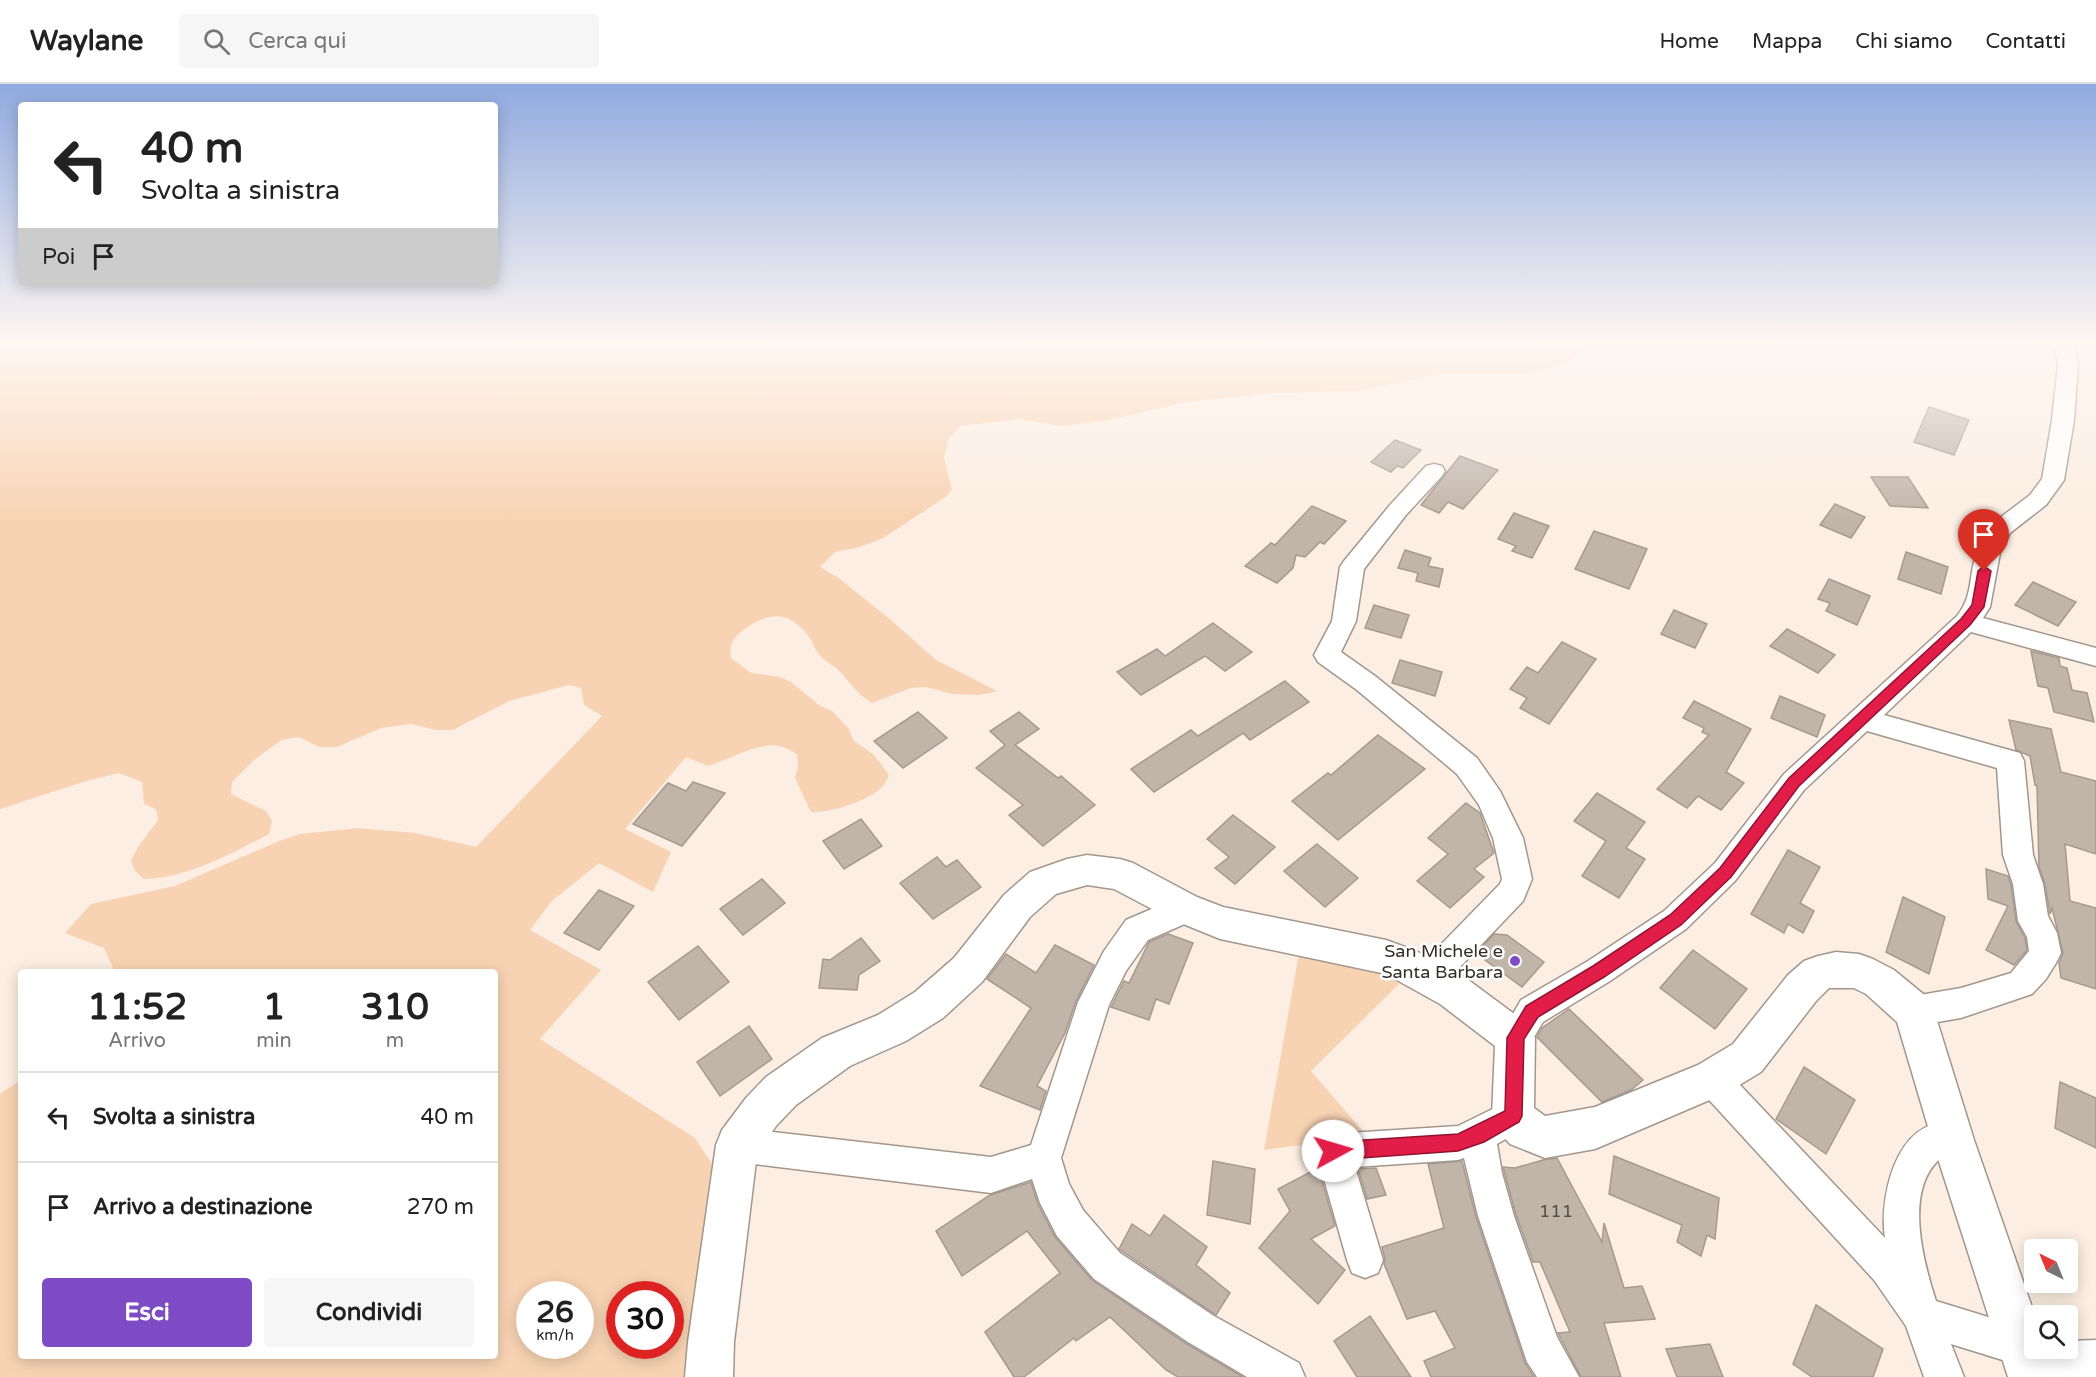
<!DOCTYPE html>
<html lang="it">
<style>
:root{--surface:#fff;--page:#f6f6f6;--text:#222;--muted:#767676;--line:#e0e0e0;--accent:#7d4bc3}
body{margin:0;font-family:"Varela Round",sans-serif;background:var(--page);color:var(--text);height:100vh;display:flex;flex-direction:column;font-size:22px;white-space:nowrap}
*{box-sizing:border-box;margin:0}
p{font-size:20px;color:var(--muted)}
.icon{flex:none;width:33px;height:33px;fill:none;stroke:currentColor;stroke-width:2;stroke-linecap:round;stroke-linejoin:round}
.map{position:relative;flex:1;overflow:hidden}
.side{position:absolute;left:18px;top:885px;width:480px;height:390px;display:flex;flex-direction:column;background:var(--surface);border-radius:6px;box-shadow:0 3px 15px #0003}
.side>*{flex:none}
.guide{position:absolute;left:18px;top:18px;width:480px;height:183px;border-radius:6px;box-shadow:0 3px 15px #0003;background:#fff;color:var(--text);overflow:hidden}
.needle{width:39px;rotate:317deg}
.tools{position:absolute;left:2024px;top:1155px;display:grid;gap:12px}
.tools a{display:grid;place-items:center;width:54px;height:54px;border-radius:6px;background:var(--surface);box-shadow:0 3px 15px #0003;font-size:30px}
.speed{position:absolute;left:516px;top:1197px;display:flex;gap:12px;font-size:30px;font-weight:700;text-align:center}
.speed>*{display:grid;place-content:center;width:78px;height:78px;border-radius:50%;background:var(--surface);box-shadow:0 3px 15px #0003;line-height:1}
.speed small{font-size:15px;font-weight:400}
.speed .limit{border:9px solid #d22;background:#fff;color:#111}
.pin{position:absolute;display:grid;place-items:center;width:51px;height:51px;color:#fff;margin:-62px -26px;border-radius:50% 50% 50% 0;rotate:-45deg;box-shadow:0 0 6px #0007}
.pin .icon{rotate:45deg}
.me{position:absolute;width:66px;margin:-33px;rotate:84deg;stroke-linejoin:round;filter:drop-shadow(0 0 4px #0008)}
.turn{display:flex;align-items:center;gap:21px;height:126px;padding:0 24px;font-size:27px}
.turn .icon{width:78px;height:78px;stroke-width:2.5}
.turn b{display:block;font-size:42px;line-height:51px}
.then{display:flex;align-items:center;height:57px;padding:0 24px;background:#0003;gap:12px;font-size:22px}
.eta{display:flex;justify-content:space-evenly;align-items:center;height:102px;text-align:center}
.eta b{font-size:36px;font-weight:700;line-height:42px}
.button{display:flex;gap:12px;margin-top:auto;padding:12px 24px}
.button a{flex:1;height:69px;border-radius:6px;background:var(--accent);color:#fff;font-size:24px;font-weight:700;line-height:69px;text-align:center}
.button a+a{background:var(--page);color:var(--text)}
ul{padding:0;list-style:none}
li{display:flex;align-items:center;gap:18px;height:90px;padding:0 24px;border-top:2px solid var(--line)}
li div{flex:1}
li b{display:block;font-size:22px}
li em{font-style:normal}
header{display:flex;align-items:center;gap:36px;box-sizing:border-box;height:84px;padding:0 30px;background:var(--surface);border-bottom:2px solid var(--line)}
header strong{font-size:28px}
nav{display:flex;gap:33px;margin-inline-start:auto;font-size:21px}
.search{width:420px;height:54px;background:var(--page);display:flex;align-items:center;gap:15px;box-sizing:border-box;padding:0 21px;border-radius:6px;color:var(--muted);font-size:22px}
.map>svg:first-child{display:block}
.green{fill:#f8d3b3;fill-rule:evenodd}
.building{fill:#c1b4a9;stroke:#a6998e;stroke-width:1.5}
.lines{fill:none;stroke-linecap:round;stroke-linejoin:round}
.minor-casing{stroke:#a3968c;stroke-width:3}
.tertiary-casing{stroke:#a3968c;stroke-width:3}
.minor{fill:#fff;fill-rule:evenodd}
.tertiary{fill:#fff;fill-rule:evenodd}
.route{fill:#e11d48;stroke:#92132f;stroke-width:1.5}
.poi-dot{fill:#7d4bc3;stroke:#fff;stroke-width:2}
.labels{text-anchor:middle;dominant-baseline:central;stroke-width:5;stroke-linejoin:round;paint-order:stroke}
.poi-label{font-size:18px;fill:#322d29;stroke:#fff;text-anchor:end}
.near-number-label{font-size:18px;fill:#564f49}
</style>
<header>
<strong>Waylane</strong>
<div class="search"><svg class="icon" aria-label="search" viewBox="0 0 24 24"><circle cx="10" cy="10" r="6"/><path d="M15 15l6 6"/></svg>Cerca qui</div>
<nav><a>Home</a><a>Mappa</a><a>Chi siamo</a><a>Contatti</a></nav>
</header>
<div class="map">
<svg width="2096" height="1293" viewBox="0 0 2096 1293">
<rect width="100%" height="100%" fill="#fceee2"/>
<g class="green">
<path d="M0 257H1597L1564 280 1528 290H1439L1359 307 1272 309 1187 318 1107 336 1063 342 1019 335 960 342 949 354 944 374 952 405 947 412 883 454 860 463 835 468 820 483 840 495 892 537 936 576 997 607 980 611 952 610 926 603 911 604 872 619C856 610 849 596 836 584 830 579 822 575 818 569 814 564 813 558 809 553 788 525 768 528 742 547 732 555 729 561 731 574L751 589 780 593 791 598 819 621 832 627 849 645 853 656 874 671 889 691C887 695 885 700 882 703 869 717 830 729 811 728L795 694 798 682 797 671C771 648 737 673 708 682L686 673 625 745 671 768 653 808 599 779 551 818 530 846 601 886 540 955 695 1054 714 1083 693 1293H0V1010L21 996V1272H495V888H115L104 864 65 849 91 820 175 802 279 757 300 750 358 744 415 749 476 763 602 632 584 621 581 604 569 601 509 617 453 646H436L411 640 381 644 337 663H319L299 653 282 656 255 675 232 698 231 710 266 727 272 737 269 750C233 769 185 795 144 795L135 787 131 777 138 763 158 736 156 725 144 720 142 698 119 689 86 697 0 725ZM530 1210H580V1262H530ZM620 1210H670V1262H620Z"/>
<polygon points="1299,869 1378,885 1399,900 1311,987 1367,1052 1264,1066"/>
</g>
<g class="building">
<polygon points="1929,323 1969,336 1954,371 1914,358"/>
<polygon points="1395,356 1421,366 1403,384 1397,382 1391,388 1371,378"/>
<polygon points="1460,372 1498,386 1463,425 1448,418 1439,429 1421,421"/>
<polygon points="1871,393 1908,393 1928,424 1890,422"/>
<polygon points="1835,420 1865,433 1851,454 1820,441"/>
<polygon points="1312,422 1346,437 1324,460 1320,458 1305,473 1296,471 1293,484 1277,499 1245,482 1271,459 1275,461"/>
<polygon points="1514,429 1549,442 1532,474 1512,467 1516,462 1498,455"/>
<polygon points="1594,447 1647,465 1629,505 1575,485"/>
<polygon points="1405,466 1431,474 1428,482 1443,485 1439,503 1416,497 1418,489 1398,484"/>
<polygon points="1906,468 1948,483 1941,510 1898,495"/>
<polygon points="1829,495 1870,512 1857,541 1826,527 1830,519 1818,515"/>
<polygon points="2033,498 2076,518 2058,542 2015,521"/>
<polygon points="1374,521 1409,531 1401,554 1365,544"/>
<polygon points="1674,526 1707,540 1695,564 1661,550"/>
<polygon points="1213,539 1252,568 1225,587 1205,572 1141,611 1117,588 1157,565 1165,572"/>
<polygon points="1787,545 1817,561 1835,571 1818,589 1770,562"/>
<polygon points="1562,558 1596,575 1549,640 1520,624 1527,614 1510,605 1527,583 1538,589"/>
<polygon points="2031,567 2059,574 2060,582 2067,584 2072,606 2087,609 2094,638 2054,628 2048,604 2038,602"/>
<polygon points="1400,576 1442,588 1435,612 1392,599"/>
<polygon points="1285,597 1309,618 1250,656 1243,649 1154,708 1131,685 1191,646 1198,652"/>
<polygon points="1780,612 1825,631 1817,653 1771,634"/>
<polygon points="1694,617 1751,645 1726,688 1744,699 1721,726 1698,712 1687,724 1657,705 1709,651 1702,648 1704,644 1683,634"/>
<polygon points="918,628 947,654 903,684 874,657"/>
<polygon points="1019,628 1039,645 1015,661 1058,694 1061,692 1095,721 1043,762 1009,731 1023,721 976,684 1005,661 990,647"/>
<polygon points="2009,636 2051,645 2061,688 2096,697 2096,770 2065,760 2070,817 2096,824 2096,905 2061,894 2059,879 2063,869 2052,824 2050,830 2045,800 2039,783 2037,702 2035,701 2030,672 2016,666"/>
<polygon points="1378,651 1425,685 1338,756 1292,717 1328,689 1331,691"/>
<polygon points="693,698 725,709 682,762 633,740 668,699 686,707"/>
<polygon points="1597,709 1645,738 1626,764 1645,775 1619,814 1582,792 1606,757 1574,737"/>
<polygon points="1466,719 1480,729 1494,769 1474,785 1484,793 1450,824 1417,797 1448,770 1428,754"/>
<polygon points="1233,731 1275,763 1235,800 1215,784 1229,773 1207,755"/>
<polygon points="861,735 882,762 844,785 823,757"/>
<polygon points="1317,760 1358,794 1325,823 1284,787"/>
<polygon points="1788,766 1820,783 1800,819 1814,827 1803,849 1788,840 1784,849 1751,830"/>
<polygon points="937,773 946,783 957,776 981,803 933,835 900,799"/>
<polygon points="1986,785 2008,792 2011,801 2016,837 2025,854 2027,866 2014,881 1986,866 2008,822 1988,815"/>
<polygon points="762,795 785,819 743,851 720,825"/>
<polygon points="599,806 634,822 599,866 564,849"/>
<polygon points="1903,813 1945,833 1929,890 1886,868"/>
<polygon points="1168,850 1193,859 1169,920 1156,915 1149,936 1111,923 1124,897 1129,899 1149,858"/>
<polygon points="1494,850 1507,851 1544,878 1522,903 1485,876 1481,864"/>
<polygon points="861,854 880,877 859,891 857,906 819,904 823,875 830,876"/>
<polygon points="1055,861 1094,881 1076,917 1065,949 1037,1002 1046,1007 1040,1026 980,1002 1031,924 987,895 1006,870 1036,889"/>
<polygon points="698,862 729,898 679,936 648,898"/>
<polygon points="1693,866 1747,905 1715,945 1660,904"/>
<polygon points="1569,925 1643,996 1631,1006 1602,1018 1537,953 1542,944"/>
<polygon points="749,942 772,975 720,1012 697,978"/>
<polygon points="1804,983 1855,1016 1826,1070 1776,1035"/>
<polygon points="2060,998 2096,1014 2096,1064 2055,1044"/>
<polygon points="1614,1072 1719,1114 1715,1155 1707,1151 1701,1172 1677,1158 1682,1141 1609,1110"/>
<polygon points="1557,1074 1602,1158 1604,1139 1624,1204 1642,1202 1655,1235 1604,1239 1621,1293 1581,1293 1558,1249 1570,1248 1540,1178 1533,1178 1516,1131 1503,1083 1515,1084 1543,1076"/>
<polygon points="1213,1077 1255,1085 1250,1140 1207,1131"/>
<polygon points="1462,1077 1476,1133 1525,1279 1534,1293 1431,1293 1424,1277 1455,1264 1435,1227 1407,1235 1384,1180 1385,1175 1382,1163 1444,1144 1428,1080"/>
<polygon points="1376,1084 1386,1111 1367,1115 1358,1085"/>
<polygon points="1316,1085 1319,1087 1335,1142 1311,1155 1345,1186 1318,1220 1259,1164 1290,1127 1278,1105"/>
<polygon points="1031,1098 1038,1120 1055,1153 1092,1196 1187,1260 1243,1293 1178,1293 1166,1286 1110,1233 1076,1257 1074,1254 1024,1293 1014,1293 985,1248 1060,1189 1027,1147 962,1192 936,1147 990,1111"/>
<polygon points="1164,1131 1207,1163 1196,1181 1230,1209 1216,1231 1119,1165 1132,1140 1150,1152"/>
<polygon points="1816,1221 1883,1265 1873,1293 1812,1293 1793,1280"/>
<polygon points="1370,1232 1411,1293 1357,1293 1334,1257"/>
<polygon points="1710,1260 1723,1293 1677,1293 1666,1265"/>
</g>
<g class="lines">
<g class="minor-casing">
<g id="minor">
<path d="M2054 257H2074L2078 281 2074 336 2064 396 2046 421 2010 449 2000 469 1990 523 1983 534 2096 564V582L1971 548 1884 631 2020 669 2024 677 2033 771 2043 800 2048 832 2057 849 2061 869 2056 879 2046 895 2032 910 1961 934 1914 942 1903 938 1898 927 1903 916 1914 912 1961 904 2011 889 2029 867 2027 853 2018 837 2013 800 2003 771 1997 684 1867 647 1804 706 1735 797 1686 845 1610 897 1543 938 1527 965 1515 969 1503 965 1499 954 1521 916 1588 877 1664 827 1715 779 1784 690 1957 532C1974 511 1968 491 1977 468 1980 458 1987 448 1993 439L2030 411 2042 395 2052 336 2058 281Z"/>
<polygon points="1434,380 1442,382 1445,387 1442,392 1406,431 1364,485 1356,537 1341,568 1375,592 1477,674 1500,707 1523,754 1532,795 1523,817 1441,903 1430,907 1419,903 1414,893 1419,883 1500,800 1502,795 1493,754 1479,721 1457,690 1357,606 1318,578 1314,571 1332,537 1340,483 1344,477 1390,421 1426,382"/>
<polygon points="1184,811 1195,815 1199,824 1195,833 1187,839 1148,856 1126,887 1109,921 1061,1074 1069,1100 1083,1126 1120,1169 1214,1232 1299,1279 1305,1293 1247,1293 1188,1258 1094,1195 1057,1152 1040,1119 1032,1095 991,1109 737,1078 725,1073 720,1061 725,1049 737,1044 991,1073 1031,1061 1078,918 1104,867 1126,836"/>
<path d="M1712 979 1724 984 1885 1154C1878 1108 1902 1018 1965 1044L1970 1056 1965 1068 1953 1073H1942C1903 1104 1923 1177 1936 1217L2034 1247V1264H2067V1257L2096 1256V1293H2057L1951 1260 1964 1293H1924L1906 1242 1874 1196 1700 1006 1695 995 1700 984Z"/>
<polygon points="1513,1015 1525,1020 1530,1032 1525,1044 1497,1060 1502,1089 1514,1132 1557,1253 1579,1293 1537,1293 1527,1278 1478,1132 1464,1074 1458,1076 1355,1083 1383,1176 1378,1189 1365,1194 1352,1189 1347,1176 1316,1067 1321,1055 1333,1050 1458,1042"/>
</g>
</g>
<g class="tertiary-casing">
<polygon id="tertiary" points="1087,771 1120,775 1133,779 1197,813 1223,823 1386,856 1416,867 1467,895 1529,941 1535,954 1534,1024 1545,1032 1595,1023 1698,981 1733,960 1788,891 1804,877 1818,872 1836,868 1859,870 1873,875 1894,886 1928,914 1934,927 1974,1056 2035,1232 2034,1264 2046,1264 2056,1293 2008,1293 1932,1056 1897,938 1866,910 1854,904 1829,904 1816,917 1761,988 1726,1009 1595,1065 1545,1074 1510,1060 1498,1047 1492,1032 1495,962 1440,920 1386,890 1220,855 1171,835 1114,805 1087,801 1056,810 1030,833 982,898 943,934 906,957 850,982 796,1021 776,1042 757,1069 734,1258 733,1293 685,1293 688,1258 716,1061 722,1046 746,1014 766,993 822,954 878,931 915,908 954,874 1004,811 1030,788 1067,775"/>
</g>
<use href="#minor" class="minor"/>
<use href="#tertiary" class="tertiary"/>
</g>
<linearGradient id="sky" x2="0" y2="1"><stop stop-color="#90aadf"/><stop offset="0.59" stop-color="#fef7f2"/><stop offset="1" stop-color="#fef7f2" stop-opacity="0"/></linearGradient>
<rect width="2096" height="438" fill="url(#sky)"/>
<polygon class="route" points="1984,482 1991,487 1984,523 1970,541 1799,702 1731,793 1681,841 1604,893 1538,933 1524,955 1522,1032 1519,1038 1484,1058 1458,1067 1333,1076 1327,1073 1325,1067 1327,1061 1333,1058 1458,1050 1505,1027 1507,954 1526,922 1593,882 1670,831 1720,784 1789,694 1961,535 1972,521 1978,487"/>
<circle class="poi-dot" cx="1515" cy="877" r="6"/>
<g class="labels">
<g class="poi-label">
<text x="1503" y="867">San Michele e<tspan x="1503" dy="21">Santa Barbara</tspan></text>
</g>
<g class="near-number-label">
<text x="1556" y="1127">111</text>
</g>
</g>
</svg>
<div class="tools">
<a><svg class="needle" viewBox="-14 -14 28 28"><path d="M0-13l5 13h-10z" fill="#e53935"/><path d="M0 13l5-13h-10z" fill="#767676"/></svg></a>
<a><svg class="icon" aria-label="search" viewBox="0 0 24 24"><circle cx="10" cy="10" r="6"/><path d="M15 15l6 6"/></svg></a>
</div>
<div class="speed"><div>26<small>km/h</small></div><div class="limit">30</div></div>
<div class="pin" style="left:1984px;top:487px;background:#d93025"><svg class="icon" aria-label="arrive" viewBox="0 0 24 24"><path d="M6 21V4h12l-3 4 3 4H6"/></svg></div>
<svg class="me" style="left:1333px;top:1067px" viewBox="-20 -20 40 40"><circle r="19" fill="#fff"/><path d="M0-13L10 11 0 6-10 11z" fill="#e11d48"/></svg>
<div class="guide">
<div class="turn"><svg class="icon" aria-label="left" viewBox="0 0 24 24"><path d="M17 20v-9H6M10 6l-5 5 5 5"/></svg><div><b>40 m</b>Svolta a sinistra</div></div>
<div class="then">Poi<svg class="icon" aria-label="arrive" viewBox="0 0 24 24"><path d="M6 21V4h12l-3 4 3 4H6"/></svg></div>
</div>
<section class="side">
<div class="eta">
<div><b>11:52</b><p>Arrivo</p></div>
<div><b>1</b><p>min</p></div>
<div><b>310</b><p>m</p></div>
</div>
<ul>
<li><svg class="icon" aria-label="left" viewBox="0 0 24 24"><path d="M17 20v-9H6M10 6l-5 5 5 5"/></svg><div><b>Svolta a sinistra</b></div><em>40 m</em></li>
<li><svg class="icon" aria-label="arrive" viewBox="0 0 24 24"><path d="M6 21V4h12l-3 4 3 4H6"/></svg><div><b>Arrivo a destinazione</b></div><em>270 m</em></li>
</ul>
<div class="button"><a>Esci</a><a>Condividi</a></div>
</section>
</div>
